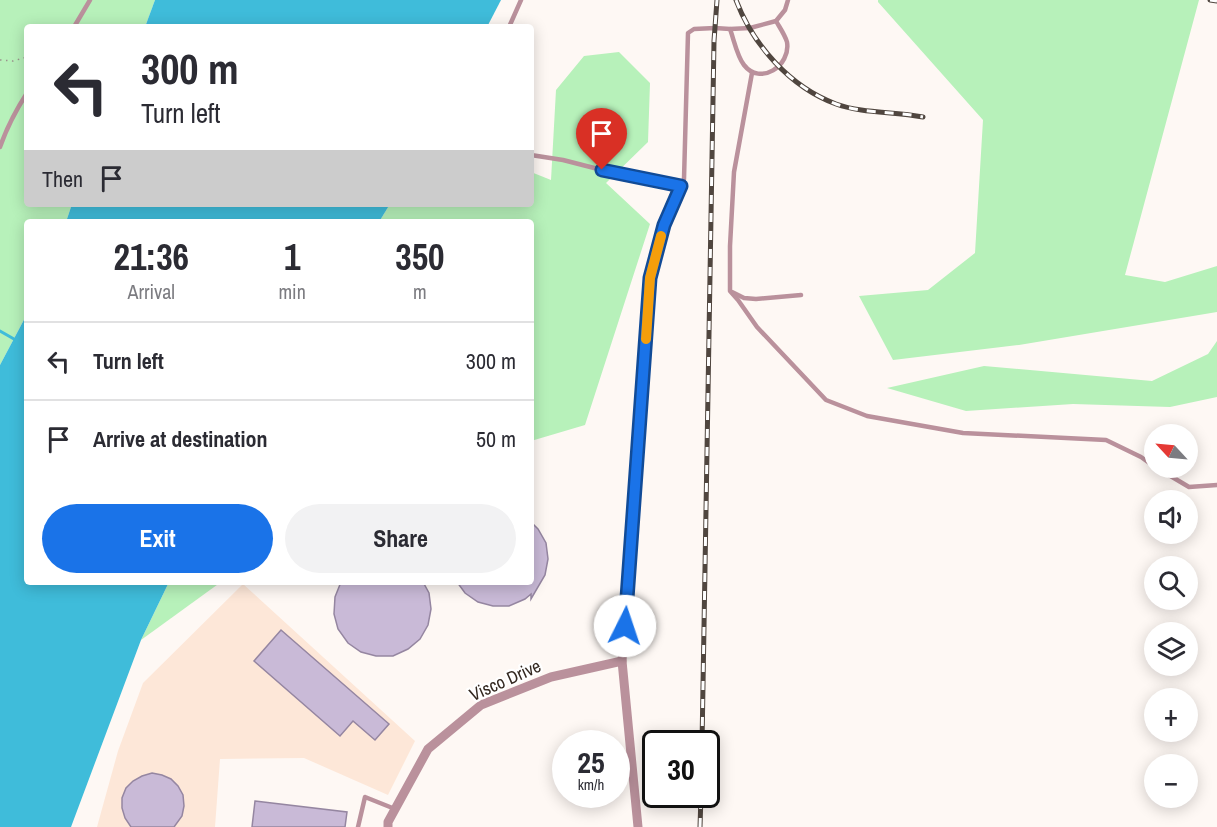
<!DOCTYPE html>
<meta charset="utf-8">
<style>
:root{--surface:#fff;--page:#f2f2f3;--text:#2b2b33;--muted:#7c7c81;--line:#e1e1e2;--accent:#1a73e8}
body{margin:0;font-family:"Archivo Narrow",sans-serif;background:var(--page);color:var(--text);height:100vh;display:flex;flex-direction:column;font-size:22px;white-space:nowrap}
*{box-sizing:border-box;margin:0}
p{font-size:20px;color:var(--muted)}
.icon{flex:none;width:33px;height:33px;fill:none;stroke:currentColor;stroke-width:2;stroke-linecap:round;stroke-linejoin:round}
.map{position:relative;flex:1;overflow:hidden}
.panel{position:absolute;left:24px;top:219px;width:510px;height:366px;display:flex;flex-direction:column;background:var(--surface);border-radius:6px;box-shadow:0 3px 15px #0003}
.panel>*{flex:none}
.banner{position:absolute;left:24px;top:24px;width:510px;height:183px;border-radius:6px;box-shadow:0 3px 15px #0003;background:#fff;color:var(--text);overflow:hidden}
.needle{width:39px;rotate:296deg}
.controls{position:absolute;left:1144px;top:424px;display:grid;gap:12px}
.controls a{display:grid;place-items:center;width:54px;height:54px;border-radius:50%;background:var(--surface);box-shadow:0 3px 15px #0003;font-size:30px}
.speed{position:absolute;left:552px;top:730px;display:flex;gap:12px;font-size:30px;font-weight:700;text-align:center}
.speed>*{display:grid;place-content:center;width:78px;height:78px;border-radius:50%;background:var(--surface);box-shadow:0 3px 15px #0003;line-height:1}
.speed small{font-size:15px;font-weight:400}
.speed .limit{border:3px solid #111;border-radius:9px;background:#fff;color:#111}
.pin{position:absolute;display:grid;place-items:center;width:51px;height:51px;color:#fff;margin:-62px -26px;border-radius:50% 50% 50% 0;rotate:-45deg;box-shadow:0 0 6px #0007}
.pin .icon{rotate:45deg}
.me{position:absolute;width:66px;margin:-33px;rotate:4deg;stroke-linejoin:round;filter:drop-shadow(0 0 4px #0008)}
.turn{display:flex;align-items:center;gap:21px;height:126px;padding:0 18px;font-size:27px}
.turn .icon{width:78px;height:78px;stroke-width:2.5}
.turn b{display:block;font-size:42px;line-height:51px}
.then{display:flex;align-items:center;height:57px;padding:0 18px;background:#0003;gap:12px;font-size:22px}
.eta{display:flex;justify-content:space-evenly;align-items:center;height:102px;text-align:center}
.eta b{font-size:36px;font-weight:800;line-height:42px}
.cta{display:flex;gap:12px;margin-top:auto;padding:12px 18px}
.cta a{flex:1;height:69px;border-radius:36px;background:var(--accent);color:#fff;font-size:24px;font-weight:800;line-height:69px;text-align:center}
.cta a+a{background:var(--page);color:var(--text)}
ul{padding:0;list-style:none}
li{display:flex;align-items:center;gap:18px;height:78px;padding:0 18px;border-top:2px solid var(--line)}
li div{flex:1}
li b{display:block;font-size:22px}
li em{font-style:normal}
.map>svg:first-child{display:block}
.built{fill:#fde7d8}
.green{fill:#b7f1ba}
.water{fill:#3fbcda}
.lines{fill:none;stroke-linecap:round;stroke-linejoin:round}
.stream{stroke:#3fbcda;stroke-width:3}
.building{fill:#c9bad7;stroke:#9586a1;stroke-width:1.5}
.path{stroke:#9a928c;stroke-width:1.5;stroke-dasharray:1.5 4.5;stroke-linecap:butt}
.lane{stroke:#ba919c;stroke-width:4.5}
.street{stroke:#ba919c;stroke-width:9}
.rail-casing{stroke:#50463f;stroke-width:5}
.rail{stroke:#fff;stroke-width:3;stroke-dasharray:9;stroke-linecap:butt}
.route-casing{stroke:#114b97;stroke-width:15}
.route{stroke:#1a73e8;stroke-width:10}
.slow{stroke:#f59e0b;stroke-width:10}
.labels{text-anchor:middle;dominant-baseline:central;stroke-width:4.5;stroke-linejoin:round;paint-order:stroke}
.street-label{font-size:18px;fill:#332820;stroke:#fff}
</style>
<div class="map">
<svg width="1217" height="827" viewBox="0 0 1217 827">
<rect width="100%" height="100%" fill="#fef8f4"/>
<polygon class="built" points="243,584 415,741 388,795 304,758 220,759 215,827 97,827 118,751 143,683"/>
<g class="green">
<polygon points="0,0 155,0 145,27 27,27 27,204 72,204 66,222 27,222 27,314 0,365"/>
<polygon points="878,0 1199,0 1125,275 1165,282 1217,266 1217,312 1019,345 893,360 859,296 928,290 975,253 983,120 878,2"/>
<polygon points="619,52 650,83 648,142 606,183 650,224 585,425 531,441 531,222 379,222 390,204 531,204 531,172 551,180 556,90 584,56"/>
<polygon points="1217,341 1217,397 1170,407 1073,404 966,411 887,388 984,366 1152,381 1208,354"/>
<polygon points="169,582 221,582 141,640"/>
</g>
<g class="water">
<polygon points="155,0 501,0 487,27 145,27"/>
<polygon points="72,204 390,204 379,222 66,222"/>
<polygon points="27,314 27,582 169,582 141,640 71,827 0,827 0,365"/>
</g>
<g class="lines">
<polyline class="stream" points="0,331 14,339"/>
</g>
<g class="building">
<polygon points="531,522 538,529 546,543 548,559 545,575 531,599 531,594 525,599 509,606 493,606 478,602 465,593 457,582 531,582"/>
<polygon points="341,582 423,582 429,593 431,609 428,625 420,639 408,649 393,656 376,656 361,652 348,643 338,629 334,614 335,597"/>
<polygon points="281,630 389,724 375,740 353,721 340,736 254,661"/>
<polygon points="152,773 162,775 171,779 178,786 183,795 184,806 182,816 174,827 131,827 125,818 122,808 122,798 126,788 133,781 142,776"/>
<polygon points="255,801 347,812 345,827 252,827"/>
</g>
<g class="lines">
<polyline class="path" points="0,60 13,61 27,57"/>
<g class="lane">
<polyline points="74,27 90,0"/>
<polyline points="509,27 521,0"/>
<path d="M730 29C734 40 737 56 744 65 760 86 791 66 787 42 785 35 780 28 776 21"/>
<polyline points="752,73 734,172 730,246 730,291 738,300 757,327 826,400 867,416 963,433 1106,440 1141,457 1155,467"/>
<path d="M0 147C7 127 16 110 27 93"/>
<polyline points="531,155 563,160 602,170 681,186"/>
<polyline points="732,292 744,298 756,299 801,295"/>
<polyline points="1157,468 1189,487 1217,485"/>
<polyline points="626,609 650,278 664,225 684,179 688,33 694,29 715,28 730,29 750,28 776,21 785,10 788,0"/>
<polyline points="358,827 365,797 395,809"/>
</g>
<g class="street">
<polyline points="626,609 622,661 638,827"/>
<polyline points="388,827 388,822 428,749 481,705 551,677 622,661"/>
</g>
<g class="rail-casing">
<g id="rail">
<path d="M736 0C753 45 790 87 836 104 864 114 894 111 923 117"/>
<polyline points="1210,0 1217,1"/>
<polyline points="702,744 714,41 717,0"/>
<polyline points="700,827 701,795"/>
</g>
</g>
<use href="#rail" class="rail"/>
</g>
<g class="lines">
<g class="route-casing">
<polyline id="route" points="602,170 681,186 664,225 650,278 625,626"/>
</g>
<use href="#route" class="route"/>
<polyline class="slow" points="646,339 650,278 661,236"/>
</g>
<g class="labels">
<g class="street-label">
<text transform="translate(505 680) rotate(-24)">Visco Drive</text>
</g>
</g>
</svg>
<div class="controls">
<a><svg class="needle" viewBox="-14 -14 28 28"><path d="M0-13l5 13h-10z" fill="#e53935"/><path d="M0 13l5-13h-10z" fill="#7c7c81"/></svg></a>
<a><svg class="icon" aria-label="sound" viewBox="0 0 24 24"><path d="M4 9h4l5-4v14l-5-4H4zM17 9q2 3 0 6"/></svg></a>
<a><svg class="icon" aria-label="search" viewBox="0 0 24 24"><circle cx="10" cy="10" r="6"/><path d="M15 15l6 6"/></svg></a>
<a><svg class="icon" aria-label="layers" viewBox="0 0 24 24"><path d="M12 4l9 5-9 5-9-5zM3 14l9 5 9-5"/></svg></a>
<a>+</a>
<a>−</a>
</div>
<div class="speed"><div>25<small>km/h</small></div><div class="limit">30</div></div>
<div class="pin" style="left:602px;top:170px;background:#d93025"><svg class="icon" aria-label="arrive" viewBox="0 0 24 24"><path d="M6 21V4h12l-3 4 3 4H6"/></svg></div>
<svg class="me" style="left:625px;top:626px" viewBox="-20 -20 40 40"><circle r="19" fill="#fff"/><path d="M0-13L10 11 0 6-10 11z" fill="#1a73e8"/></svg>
<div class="banner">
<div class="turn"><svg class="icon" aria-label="left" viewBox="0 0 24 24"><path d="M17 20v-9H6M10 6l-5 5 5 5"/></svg><div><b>300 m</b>Turn left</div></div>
<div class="then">Then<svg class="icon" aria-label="arrive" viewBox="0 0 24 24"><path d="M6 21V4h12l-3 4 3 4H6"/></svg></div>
</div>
<section class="panel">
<div class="eta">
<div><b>21:36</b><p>Arrival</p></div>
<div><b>1</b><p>min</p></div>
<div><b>350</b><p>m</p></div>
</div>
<ul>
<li><svg class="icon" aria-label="left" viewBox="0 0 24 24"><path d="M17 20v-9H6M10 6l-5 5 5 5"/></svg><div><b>Turn left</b></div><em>300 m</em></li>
<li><svg class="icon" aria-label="arrive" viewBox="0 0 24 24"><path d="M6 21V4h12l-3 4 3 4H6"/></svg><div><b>Arrive at destination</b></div><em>50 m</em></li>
</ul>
<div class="cta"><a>Exit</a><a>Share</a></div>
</section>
</div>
